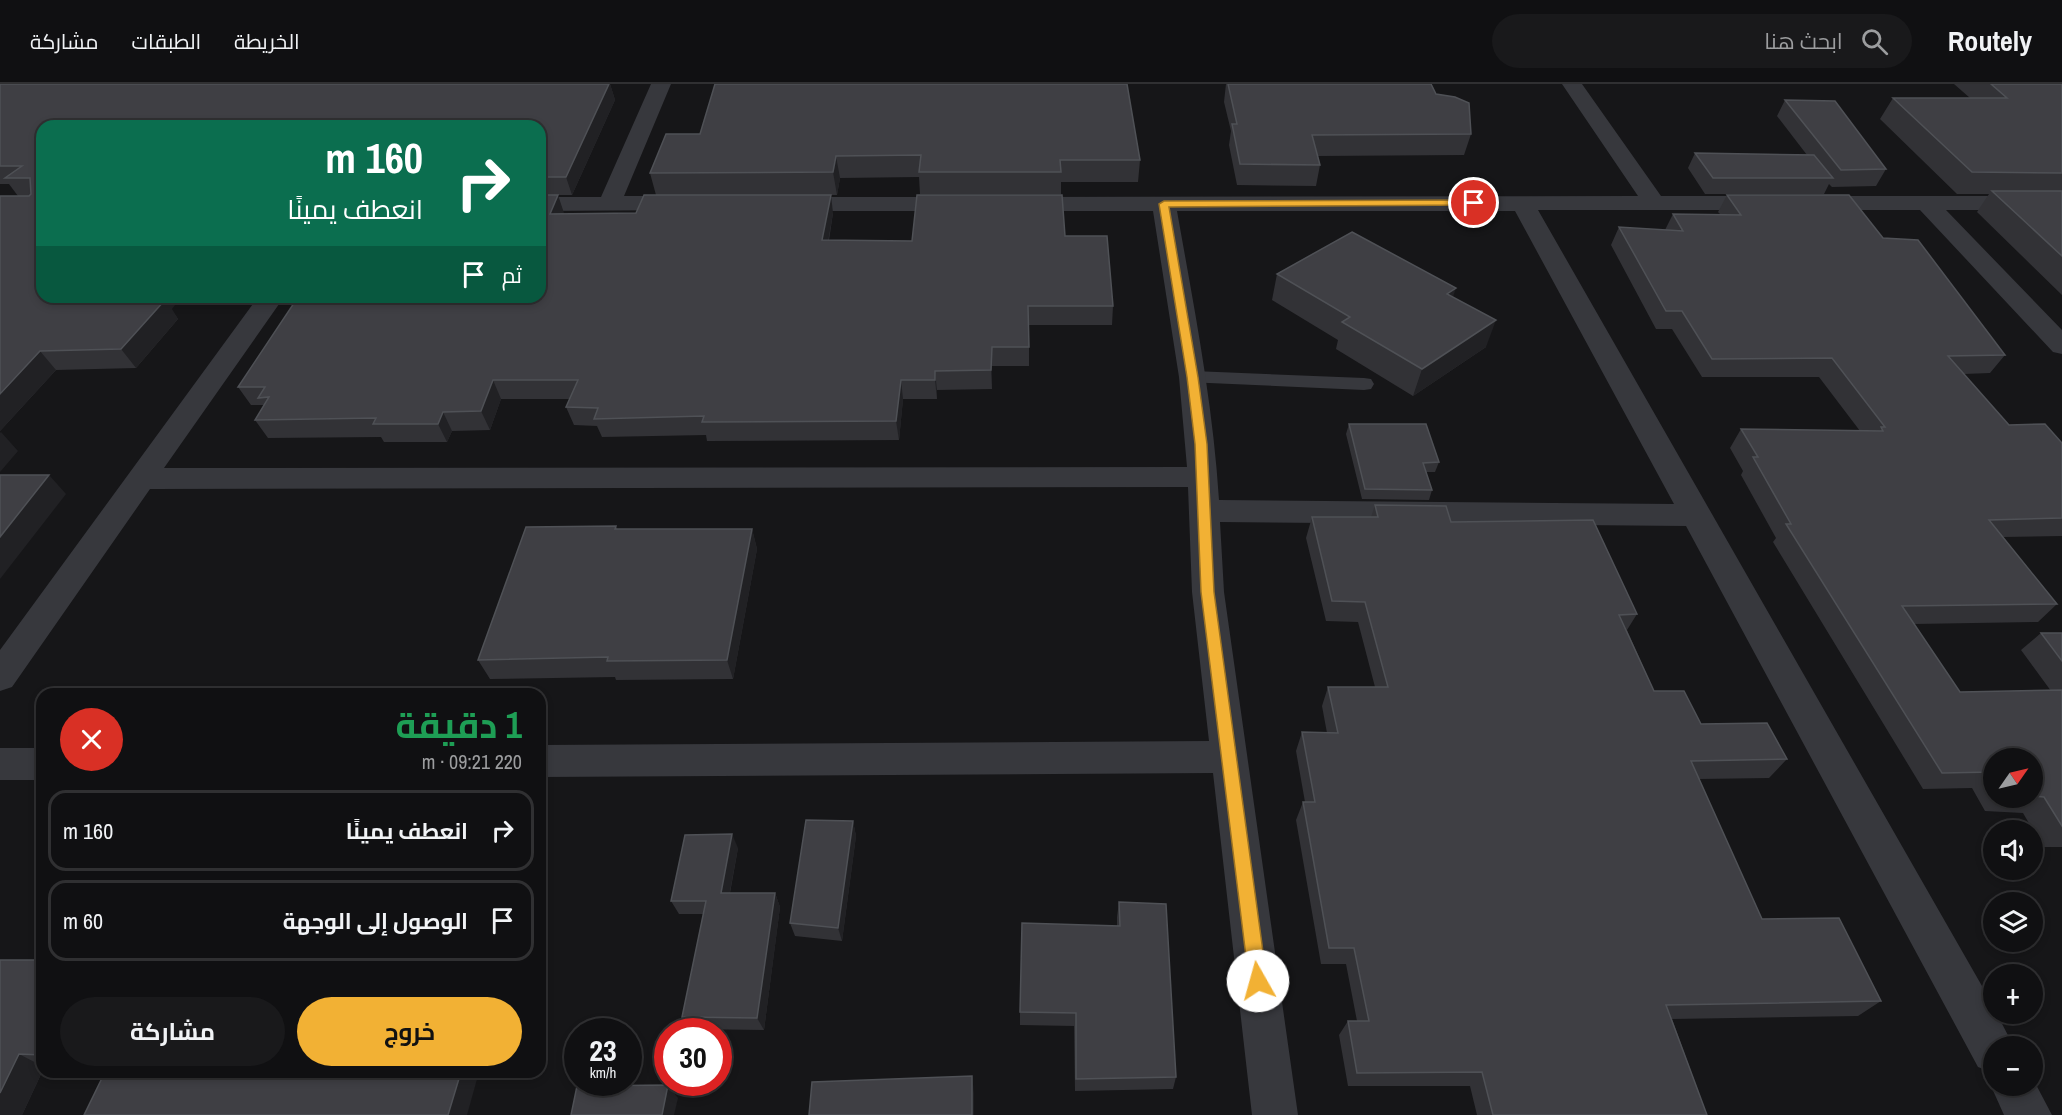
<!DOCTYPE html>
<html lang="ar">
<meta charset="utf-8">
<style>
:root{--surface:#101012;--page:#19191b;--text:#f1f3f6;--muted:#9c9d9f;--line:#303032;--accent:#f2b134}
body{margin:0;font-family:"Archivo Narrow",Cairo,sans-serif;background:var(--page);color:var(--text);direction:rtl;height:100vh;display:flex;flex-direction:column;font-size:22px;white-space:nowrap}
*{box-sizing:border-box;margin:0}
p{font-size:20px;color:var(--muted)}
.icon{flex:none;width:33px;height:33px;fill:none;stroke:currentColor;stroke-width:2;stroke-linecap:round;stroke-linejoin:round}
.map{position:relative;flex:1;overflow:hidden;direction:ltr}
.sheet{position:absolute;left:36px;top:604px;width:510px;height:390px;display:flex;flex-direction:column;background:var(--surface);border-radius:18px;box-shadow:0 3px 9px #0003,0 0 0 2px var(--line);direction:rtl}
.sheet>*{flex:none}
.banner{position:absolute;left:36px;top:36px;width:510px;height:183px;border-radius:18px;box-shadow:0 3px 9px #0003,0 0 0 2px var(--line);direction:rtl;background:#0b6e4f;color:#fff;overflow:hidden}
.needle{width:39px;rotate:56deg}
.fabs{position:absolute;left:1983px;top:664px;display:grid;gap:12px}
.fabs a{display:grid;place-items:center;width:60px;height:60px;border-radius:50%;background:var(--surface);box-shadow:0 3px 9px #0003,0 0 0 2px var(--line);font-size:30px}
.speed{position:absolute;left:564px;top:934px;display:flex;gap:12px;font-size:30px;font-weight:700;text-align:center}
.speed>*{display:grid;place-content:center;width:78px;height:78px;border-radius:50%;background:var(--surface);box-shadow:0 3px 9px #0003,0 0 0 2px var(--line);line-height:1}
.speed small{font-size:15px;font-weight:400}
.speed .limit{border:9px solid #d22;background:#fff;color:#111}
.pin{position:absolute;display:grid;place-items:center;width:51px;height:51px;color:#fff;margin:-26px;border:3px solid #fff;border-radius:50%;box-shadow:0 2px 6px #0007}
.me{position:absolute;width:66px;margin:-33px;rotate:353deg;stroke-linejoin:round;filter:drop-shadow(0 0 4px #0008)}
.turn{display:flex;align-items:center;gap:21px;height:126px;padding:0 24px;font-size:27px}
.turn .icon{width:78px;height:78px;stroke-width:2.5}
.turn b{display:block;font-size:42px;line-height:51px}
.then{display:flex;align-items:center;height:57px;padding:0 24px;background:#0003;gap:12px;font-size:22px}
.round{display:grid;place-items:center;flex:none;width:63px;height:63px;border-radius:32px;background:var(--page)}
.head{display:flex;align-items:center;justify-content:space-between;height:102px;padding:0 24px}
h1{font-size:36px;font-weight:700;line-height:45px;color:#1e9e55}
.primary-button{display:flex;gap:12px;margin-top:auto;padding:12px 24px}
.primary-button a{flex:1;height:69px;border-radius:36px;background:var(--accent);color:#111;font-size:24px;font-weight:700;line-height:69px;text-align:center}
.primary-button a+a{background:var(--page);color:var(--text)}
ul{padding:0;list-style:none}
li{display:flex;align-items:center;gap:18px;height:81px;margin:0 12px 9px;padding:0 12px;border:3px solid var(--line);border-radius:18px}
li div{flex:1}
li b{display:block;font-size:22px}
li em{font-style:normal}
header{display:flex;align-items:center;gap:36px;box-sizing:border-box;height:84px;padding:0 30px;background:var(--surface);border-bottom:2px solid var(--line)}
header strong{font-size:28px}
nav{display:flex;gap:33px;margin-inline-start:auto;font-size:21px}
.search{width:420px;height:54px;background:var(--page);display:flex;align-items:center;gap:15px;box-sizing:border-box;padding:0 21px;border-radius:33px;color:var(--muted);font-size:22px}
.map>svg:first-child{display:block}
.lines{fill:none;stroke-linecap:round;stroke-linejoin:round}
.service{fill:#37383d;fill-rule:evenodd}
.minor{fill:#37383d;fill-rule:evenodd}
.wall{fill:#323236;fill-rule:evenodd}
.shaded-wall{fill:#212124}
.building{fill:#3f3f44;stroke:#4f5156;stroke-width:1.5}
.route{fill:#f2b134;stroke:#9d7322;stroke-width:1.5}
</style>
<header>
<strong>Routely</strong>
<div class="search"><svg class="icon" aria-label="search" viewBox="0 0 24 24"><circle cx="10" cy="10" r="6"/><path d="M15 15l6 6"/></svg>ابحث هنا</div>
<nav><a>الخريطة</a><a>الطبقات</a><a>مشاركة</a></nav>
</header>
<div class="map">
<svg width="2062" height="1031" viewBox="0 0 2062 1031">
<rect width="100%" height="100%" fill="#161618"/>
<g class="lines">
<polygon class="service" points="1193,287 1364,294 1371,295 1374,300 1371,305 1364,306 1186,298 1183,293 1186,288"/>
<g class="minor">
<polygon points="651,0 671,0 624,112 685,112 693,114 697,119 693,124 685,126 540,127 540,113 601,113"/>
<path d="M1562 0H1582L1661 112H2062V126H1946L2062 246V270L2053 268 1920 126H1538L1994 923V930H1997L2014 963H1994V989L1978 983 1686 442 1220 438 1224 508 1298 1031H1252L1213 689 540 693V661L1209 657 1192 508 1188 403 150 405 12 603 0 607V566L258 213H284L164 384 1187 383 1179 293 1153 127H1019L1011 125 1007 120 1011 115 1019 113 1638 112ZM1177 127H1515L1674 420 1219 416C1213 319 1194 223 1177 127Z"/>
<polygon points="788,113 961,113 969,115 973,120 969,125 961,127 788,127 780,125 776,120 780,115"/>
<rect x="0" y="664" width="42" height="32"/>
<polygon points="2032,993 2052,1031 2004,1031 1991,1002 1994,995 1994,1002 2032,1002"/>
</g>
</g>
<g class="wall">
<polygon points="0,0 610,0 615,16 572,111 543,111 564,130 833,129 829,156 912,157 1065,152 1113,222 1112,241 1029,241 1029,282 992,282 992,305 937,306 937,315 903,315 899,356 707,357 706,351 602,353 597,342 574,341 566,323 570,315 501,315 490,346 452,347 447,358 384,358 381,353 268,354 255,336 264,322 263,321 251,321 238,303 540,213 540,42 42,42 178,235 136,284 56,286 0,347 0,112 18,112 9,100 0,100"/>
<polygon points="1226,0 1431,0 1436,10 1471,50 1464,71 1318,72 1320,81 1316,102 1237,101 1229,61 1231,47 1224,18"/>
<polygon points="1954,0 2062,0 2062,211 1977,128 1989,110 1957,110 1880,35 1893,14 1970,14"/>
<polygon points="1785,16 1886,85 1876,102 1832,103 1829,100 1824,110 1705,110 1688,84 1695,69 1807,71 1777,32"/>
<polygon points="700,50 1140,76 1138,98 1061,98 1061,110 920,110 919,93 840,94 837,111 656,111 650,89"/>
<path d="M1727 111 1883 154 2005 271 1990 289 1964 290 2009 341 2062 359V452L2003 453 2057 520 2038 538 1914 540 1960 608 2051 607 2021 566 2041 549H2062V763H2043L2023 729 1985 727 1972 704 1923 705 1773 458 1776 454 1741 391 1743 387 1730 364 1741 345 1860 347 1819 293H1702L1672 245H1656L1611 161 1619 143 1665 146 1673 130H1720L1718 128ZM1994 675H2032V714H1994Z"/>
<polygon points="1277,190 1453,213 1486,263 1413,312 1336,265 1338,256 1272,216"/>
<polygon points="1349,340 1439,378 1435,388 1426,388 1432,406 1429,416 1362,415 1346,350"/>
<polygon points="1375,421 1451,438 1637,530 1627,546 1654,607 1701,640 1787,675 1769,694 1699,695 1762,835 1881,917 1858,932 1672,935 1707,1031 1477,1031 1470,1002 1348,1002 1339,951 1348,937 1357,937 1346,880 1321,880 1296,736 1303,718 1305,718 1296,667 1302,648 1327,649 1322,622 1328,603 1375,603 1358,538 1326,537 1306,454 1312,433 1371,433"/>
<polygon points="616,442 617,445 752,445 757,465 733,595 616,596 615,593 490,595 478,576"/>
<polygon points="853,737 856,752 842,857 795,852 790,839"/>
<polygon points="738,764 730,809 775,809 780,823 764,946 689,945 682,933 703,830 679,830 671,817"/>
<polygon points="1119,818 1176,993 1173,1005 1075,1007 1074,942 1020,941 1020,928 1117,842 1117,833"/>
<polygon points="42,876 42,988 22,1031 0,1031"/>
</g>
<g class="shaded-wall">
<polygon points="609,0 610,0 615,16 572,111 566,93"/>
<polygon points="836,72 840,94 837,111 833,88"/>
<polygon points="558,111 564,129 550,130"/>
<polygon points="831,111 833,129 825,175 822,156"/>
<polygon points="1456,204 1447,231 1447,210"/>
<polygon points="154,213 181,213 172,225 178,235 136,284 121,265"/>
<polygon points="1496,236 1486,263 1413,312 1422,285"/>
<polygon points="992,263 992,305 991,286"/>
<polygon points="40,267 56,286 0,347 0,310"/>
<polygon points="935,287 937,306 937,315 935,296"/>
<polygon points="493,296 501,315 490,346 481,327"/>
<polygon points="901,296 903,315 899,356 896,337"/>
<polygon points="443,328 452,347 447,358 438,340"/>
<polygon points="1,348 18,367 0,388 0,349"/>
<polygon points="49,391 66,410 0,495 0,453"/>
<polygon points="752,445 757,465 733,595 727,576"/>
<polygon points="853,737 856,752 842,857 838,844"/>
<polygon points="540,745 547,755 540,778"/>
<polygon points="732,750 738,764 727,823 721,809"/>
<polygon points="775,809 780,823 764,946 757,934"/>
<polygon points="19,970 42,982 42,988 22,1031 0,1031 0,1009"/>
<polygon points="461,988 479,988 467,1031 448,1031"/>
<polygon points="972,992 974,1009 974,1031 972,1031"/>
<polygon points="668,1001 678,1014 674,1031 662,1031"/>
</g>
<g class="building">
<polygon points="0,0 609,0 566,93 540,93 540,42 42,42 42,213 154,213 152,216 165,216 121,265 40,267 0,310 0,112 29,112 31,110 30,94 5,94 22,82 0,82"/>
<polygon points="715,0 1127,0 1140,76 1060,76 1061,88 919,88 921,71 836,72 833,88 650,89 666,50 700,50"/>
<polygon points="1228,0 1431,0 1436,10 1455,13 1469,19 1471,50 1312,51 1320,81 1240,80 1232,40 1237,40"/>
<polygon points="1991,0 2062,0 2062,89 1972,88 1893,14 2007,14"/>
<polygon points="1785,16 1835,17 1886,85 1841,86"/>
<polygon points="1695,69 1814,71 1833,94 1713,94"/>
<polygon points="1992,107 2062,107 2062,172"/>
<polygon points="540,111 558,111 550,130 636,129 644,111 831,111 822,156 912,157 917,111 1062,111 1065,152 1107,152 1113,222 1028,222 1029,263 992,263 991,286 935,287 935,296 901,296 896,337 702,338 704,332 594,335 598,324 566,323 578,296 493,296 481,327 443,328 438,340 373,340 376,334 255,336 269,313 258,314 265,303 238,303 298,213 540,213"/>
<polygon points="1727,111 1849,111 1883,154 1918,156 2005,271 1948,272 2009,341 2045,340 2062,359 2062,434 1989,436 2057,520 1902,522 1960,608 2062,606 2062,742 2044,713 2032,712 2032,675 1994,675 1994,690 1993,688 1942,689 1786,440 1791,440 1753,373 1758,373 1741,345 1883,347 1881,343 1885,343 1832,274 1712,275 1682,227 1666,227 1619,143 1683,147 1673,130 1741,131"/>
<polygon points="1352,148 1456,204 1447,210 1496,236 1422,285 1342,238 1350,233 1277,190"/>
<polygon points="1349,340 1426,340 1439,378 1423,379 1432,406 1365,405"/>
<polygon points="0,391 49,391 0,453"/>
<polygon points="1375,421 1446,422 1451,438 1593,436 1637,530 1619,531 1654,607 1684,607 1701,640 1767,639 1787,675 1691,677 1762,835 1839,834 1881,917 1666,921 1707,1031 1493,1031 1482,988 1357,989 1348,937 1369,937 1354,864 1329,864 1303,718 1315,718 1302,648 1338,649 1328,603 1388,603 1365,518 1332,517 1312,433 1378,433"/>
<polygon points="616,442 615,445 752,445 727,576 607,577 608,573 478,576 526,443"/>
<polygon points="2041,549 2062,549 2062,577"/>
<polygon points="806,736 853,737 838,844 790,839"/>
<polygon points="732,750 721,809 775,809 757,934 682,933 706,817 671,817 685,751"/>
<polygon points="1119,818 1166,820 1176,993 1076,995 1076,929 1020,928 1022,839 1120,842"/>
<polygon points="0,876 42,876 42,971 19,970 0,1009"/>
<polygon points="105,988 461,988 448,1031 84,1031"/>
<polygon points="972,992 972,1031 809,1031 812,998"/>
<polygon points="668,1001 662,1031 571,1031 577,1002"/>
</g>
<polygon class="route" points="1474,116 1477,117 1477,121 1169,123 1198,293 1207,360 1214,508 1267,897 1264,903 1258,905 1252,903 1249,897 1201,508 1195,360 1187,293 1159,120 1164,117"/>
</svg>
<div class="fabs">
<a><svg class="needle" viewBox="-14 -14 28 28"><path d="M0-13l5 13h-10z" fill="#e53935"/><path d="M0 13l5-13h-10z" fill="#9c9d9f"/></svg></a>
<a><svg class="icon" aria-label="sound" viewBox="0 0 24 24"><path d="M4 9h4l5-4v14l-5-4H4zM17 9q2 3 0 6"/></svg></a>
<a><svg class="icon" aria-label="layers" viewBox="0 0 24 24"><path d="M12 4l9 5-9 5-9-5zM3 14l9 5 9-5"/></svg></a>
<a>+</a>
<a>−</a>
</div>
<div class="speed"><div>23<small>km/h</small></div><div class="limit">30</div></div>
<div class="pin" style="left:1474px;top:119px;background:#d93025"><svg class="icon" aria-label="arrive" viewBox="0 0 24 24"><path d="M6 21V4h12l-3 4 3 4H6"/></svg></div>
<svg class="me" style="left:1258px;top:897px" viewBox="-20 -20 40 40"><circle r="19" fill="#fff"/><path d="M0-13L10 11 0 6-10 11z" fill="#f2b134"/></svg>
<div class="banner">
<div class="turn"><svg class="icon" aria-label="right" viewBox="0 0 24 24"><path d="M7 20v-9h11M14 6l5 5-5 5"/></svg><div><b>160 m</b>انعطف يمينًا</div></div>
<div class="then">ثم<svg class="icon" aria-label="arrive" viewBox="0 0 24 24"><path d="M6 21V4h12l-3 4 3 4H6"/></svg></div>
</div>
<section class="sheet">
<div class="head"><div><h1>1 دقيقة</h1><p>220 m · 09:21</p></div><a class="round" style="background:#d93025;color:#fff"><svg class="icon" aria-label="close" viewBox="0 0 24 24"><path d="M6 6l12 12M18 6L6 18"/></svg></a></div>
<ul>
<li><svg class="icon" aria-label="right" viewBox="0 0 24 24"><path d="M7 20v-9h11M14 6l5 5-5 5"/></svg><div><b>انعطف يمينًا</b></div><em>160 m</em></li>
<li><svg class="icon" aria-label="arrive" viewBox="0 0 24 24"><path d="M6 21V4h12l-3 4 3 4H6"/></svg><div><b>الوصول إلى الوجهة</b></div><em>60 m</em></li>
</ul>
<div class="primary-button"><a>خروج</a><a>مشاركة</a></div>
</section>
</div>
